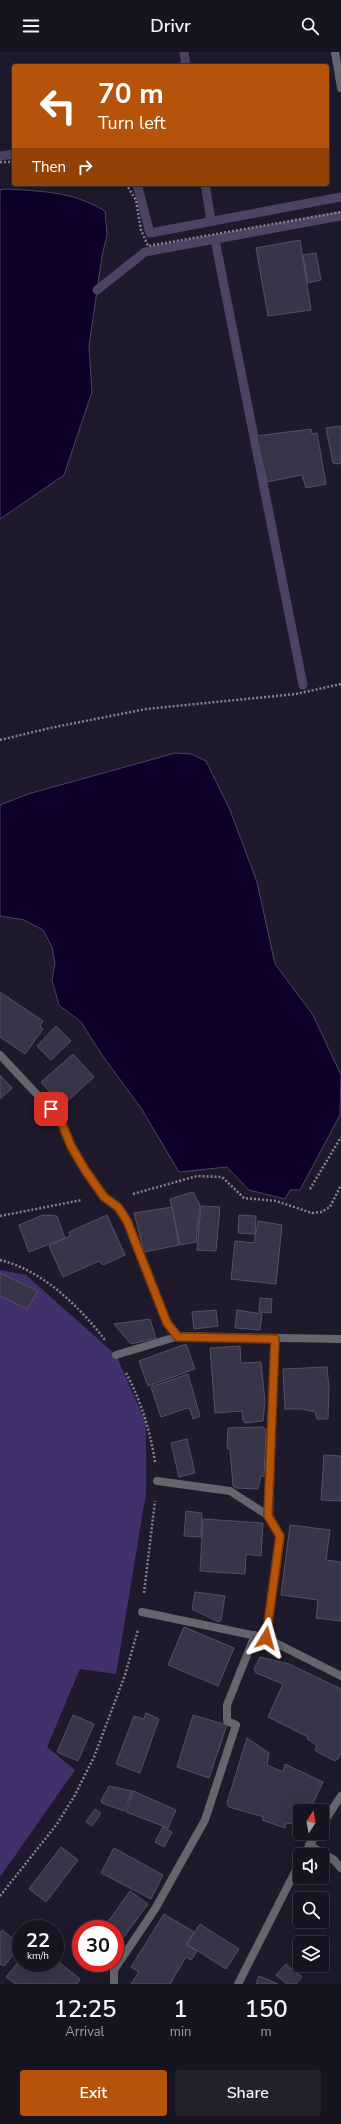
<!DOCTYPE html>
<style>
:root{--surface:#161420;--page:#23212d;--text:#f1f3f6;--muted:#9e9ea5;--line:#35333e;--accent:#b45309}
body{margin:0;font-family:"Nunito Sans",sans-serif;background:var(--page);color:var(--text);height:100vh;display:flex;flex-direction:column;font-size:15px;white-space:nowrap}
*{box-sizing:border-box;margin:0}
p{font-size:13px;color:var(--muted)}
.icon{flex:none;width:22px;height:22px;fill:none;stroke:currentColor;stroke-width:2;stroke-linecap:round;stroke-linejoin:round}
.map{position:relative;height:1932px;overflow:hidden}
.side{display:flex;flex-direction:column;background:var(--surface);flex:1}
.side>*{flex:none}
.top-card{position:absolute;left:12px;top:12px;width:317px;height:122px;border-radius:4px;box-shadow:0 4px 16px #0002,0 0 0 1px var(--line);background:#b45309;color:#fff;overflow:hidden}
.needle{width:26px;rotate:12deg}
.tools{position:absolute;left:293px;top:1752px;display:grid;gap:8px}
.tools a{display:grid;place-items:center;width:36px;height:36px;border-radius:4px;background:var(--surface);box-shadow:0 4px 16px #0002,0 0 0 1px var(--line);font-size:20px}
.speed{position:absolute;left:12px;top:1868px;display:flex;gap:8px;font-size:20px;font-weight:700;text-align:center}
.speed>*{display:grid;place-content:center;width:52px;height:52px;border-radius:50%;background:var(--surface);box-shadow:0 4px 16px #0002,0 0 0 1px var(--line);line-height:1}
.speed small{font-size:10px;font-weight:400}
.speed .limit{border:6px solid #d22;background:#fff;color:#111}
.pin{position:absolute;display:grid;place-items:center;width:34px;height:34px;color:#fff;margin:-17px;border-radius:8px;box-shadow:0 2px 6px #0006}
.me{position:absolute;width:44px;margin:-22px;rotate:8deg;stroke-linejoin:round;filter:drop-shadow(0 0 3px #0008)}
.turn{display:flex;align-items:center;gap:14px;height:84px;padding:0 20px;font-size:18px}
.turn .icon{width:52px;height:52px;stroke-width:2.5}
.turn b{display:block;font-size:28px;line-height:34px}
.then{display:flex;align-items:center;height:38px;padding:0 20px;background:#0003;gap:8px;font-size:15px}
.eta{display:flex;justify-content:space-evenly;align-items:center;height:68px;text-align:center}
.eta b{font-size:24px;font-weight:600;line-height:28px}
.primary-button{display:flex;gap:8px;margin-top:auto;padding:8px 20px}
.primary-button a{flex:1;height:46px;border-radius:4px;background:var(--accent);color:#fff;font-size:16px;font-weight:600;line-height:46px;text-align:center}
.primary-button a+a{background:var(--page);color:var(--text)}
header{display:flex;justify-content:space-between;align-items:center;height:52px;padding:0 20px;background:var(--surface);font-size:18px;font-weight:600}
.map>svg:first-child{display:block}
.green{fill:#42306d}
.water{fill:#0e0028;stroke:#4d4362}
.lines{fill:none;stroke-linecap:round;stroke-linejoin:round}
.stream{stroke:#4d4362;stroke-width:9}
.building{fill:#393548;stroke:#555165}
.path{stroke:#848190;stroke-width:2.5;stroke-dasharray:2 2;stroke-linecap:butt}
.minor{stroke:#66646d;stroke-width:8}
.route-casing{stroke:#753606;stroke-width:10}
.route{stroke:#b45309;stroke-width:7}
</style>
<header><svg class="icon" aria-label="menu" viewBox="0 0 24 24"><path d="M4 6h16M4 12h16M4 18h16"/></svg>Drivr<svg class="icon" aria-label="search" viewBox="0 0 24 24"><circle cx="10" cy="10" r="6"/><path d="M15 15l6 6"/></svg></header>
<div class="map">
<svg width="341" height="1932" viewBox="0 0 341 1932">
<rect width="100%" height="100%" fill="#1e1a2b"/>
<polygon class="green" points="0,1218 26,1223 116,1303 146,1371 146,1441 116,1622 80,1617 47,1695 75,1718 0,1825"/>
<g class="water">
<path d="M8 137C46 140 71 139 105 159L107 183 102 204 89 294 92 340 64 423 0 467V138Z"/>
<polygon points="175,701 191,702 206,709 230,758 257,830 275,912 313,963 341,1023 340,1063 300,1138 290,1138 285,1147 249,1138 227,1115 179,1120 141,1056 102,1003 81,970 59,953 52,928 55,911 52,895 43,878 24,868 0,864 0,753 28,742"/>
</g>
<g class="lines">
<g class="stream">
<polyline points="184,0 186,14"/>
<polyline points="0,104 14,102"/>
<polyline points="137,132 150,181 341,145"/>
<polyline points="205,132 211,169"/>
<polyline points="216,193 303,633"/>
<polyline points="97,238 145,200 341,164"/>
</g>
</g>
<g class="building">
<polygon points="300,188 311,258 268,264 256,196"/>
<polygon points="316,201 321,228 308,231 303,203"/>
<polygon points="341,374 341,411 336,412 333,411 326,376"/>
<polygon points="311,377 312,382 317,381 326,432 306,436 302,423 267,430 256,384"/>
<polygon points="0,940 43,969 40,974 43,977 25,1002 0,985"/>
<polygon points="56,974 71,989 51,1008 37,994"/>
<polygon points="73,1002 94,1025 62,1054 41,1030"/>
<polygon points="0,1023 12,1036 0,1047"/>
<polygon points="193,1140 200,1153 196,1190 180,1193 170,1147"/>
<polygon points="201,1154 220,1155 216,1199 197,1198"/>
<polygon points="172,1155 179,1193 144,1200 134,1161"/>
<polygon points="43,1163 57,1164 65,1186 29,1200 19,1173"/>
<polygon points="107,1163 125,1203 103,1213 99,1209 63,1225 49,1194 70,1184 69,1180"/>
<polygon points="239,1163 256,1164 255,1182 238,1181"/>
<polygon points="258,1169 282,1173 276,1232 231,1227 235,1189 254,1191"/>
<polygon points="0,1221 38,1239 27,1257 0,1244"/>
<polygon points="260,1246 272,1247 271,1261 259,1260"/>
<polygon points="216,1258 218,1274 194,1277 192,1260"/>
<polygon points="237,1258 262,1262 260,1278 235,1276"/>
<polygon points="150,1267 156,1286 131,1292 114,1272"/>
<polygon points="186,1292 195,1317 148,1334 139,1309"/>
<polygon points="240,1294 241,1311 261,1310 265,1350 263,1369 245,1371 243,1368 242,1359 215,1361 210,1296"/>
<polygon points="327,1315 329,1336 328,1367 317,1367 315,1360 302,1357 285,1357 283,1317"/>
<polygon points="188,1322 200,1364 193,1367 190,1357 187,1356 161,1365 151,1335"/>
<polygon points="263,1375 266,1378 264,1424 261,1424 258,1437 235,1436 233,1434 230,1398 227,1396 228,1376"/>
<polygon points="187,1387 195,1421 179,1425 171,1391"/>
<polygon points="324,1403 341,1404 341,1449 321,1448"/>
<polygon points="186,1459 202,1461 201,1485 184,1484"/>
<polygon points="203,1467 263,1471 261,1504 246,1502 245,1522 200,1519"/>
<polygon points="290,1473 330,1478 326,1508 341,1510 341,1569 316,1566 318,1548 281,1543"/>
<polygon points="195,1540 225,1544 221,1568 219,1570 192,1557"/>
<polygon points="184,1575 234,1596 218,1634 168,1613"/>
<polygon points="260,1605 289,1612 341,1637 341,1700 338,1707 335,1709 317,1700 315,1698 317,1693 307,1687 308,1685 268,1665 283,1632 256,1621 254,1617"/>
<polygon points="146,1661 159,1667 140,1721 116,1712 134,1664 144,1667"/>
<polygon points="73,1663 94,1672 78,1709 57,1700"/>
<polygon points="193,1663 227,1673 209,1726 177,1715"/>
<polygon points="247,1686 269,1701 267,1713 283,1720 285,1712 323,1730 313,1751 307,1751 305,1757 298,1753 293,1772 286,1771 285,1776 262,1768 264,1765 229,1755 227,1751"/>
<polygon points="109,1734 132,1739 124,1759 102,1751 101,1749"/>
<polygon points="133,1739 176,1758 168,1776 126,1760"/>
<polygon points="95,1757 101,1761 92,1774 86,1770"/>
<polygon points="163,1775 172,1780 164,1795 155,1790"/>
<polygon points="61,1795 78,1808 46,1850 29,1837"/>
<polygon points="114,1796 163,1823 151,1847 101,1821"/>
<polygon points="130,1839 148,1852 115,1897 115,1877 103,1877"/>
<polygon points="164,1862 194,1880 186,1893 197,1899 191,1908 186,1905 170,1932 131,1932 139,1920 131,1915"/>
<polygon points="200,1872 239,1897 226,1917 187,1892"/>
<polygon points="2,1878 21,1893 4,1914 0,1912 0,1881"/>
<polygon points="21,1907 21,1911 55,1911 55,1907 80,1927 77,1932 16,1932 6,1925"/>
<polygon points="286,1912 302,1925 296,1932 287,1932 276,1923"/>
<polygon points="259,1924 278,1932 256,1932"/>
</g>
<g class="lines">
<g class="path">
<polyline points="0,110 14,110"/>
<polyline points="126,132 136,148 141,178 148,194 341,160"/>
<polyline points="0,688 50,676 146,657 296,642 341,632"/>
<polyline points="310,1137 341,1085"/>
<polyline points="133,1142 197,1124 222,1125 244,1146 276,1149 312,1161 321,1160 330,1155 341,1133"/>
<polyline points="0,1164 82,1148"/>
<path d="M0 1208C42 1218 79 1254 105 1288"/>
<path d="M126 1321C141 1349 150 1378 155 1410"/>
<polyline points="144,1541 155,1449"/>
<polyline points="0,1844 57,1772 75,1743 94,1705 125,1623 138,1578"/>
</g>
<g class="minor">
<polyline points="335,0 341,36"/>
<polyline points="0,1003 60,1067 71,1094 85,1118 104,1145 118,1155 127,1169 167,1271 179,1285"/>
<polyline points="116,1303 179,1284 341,1287"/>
<polyline points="157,1429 230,1439 269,1464 280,1484 266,1586"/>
<polyline points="269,1464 275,1287"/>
<polyline points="142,1560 266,1586 341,1624"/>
<polyline points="322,1773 341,1744"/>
<polyline points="309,1793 334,1808 341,1816"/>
<polyline points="304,1803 317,1781"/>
<polyline points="114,1932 114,1918 155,1857 205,1768 236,1673 227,1669 227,1653 255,1583"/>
<polyline points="238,1932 300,1810"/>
</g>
</g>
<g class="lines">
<g class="route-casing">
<polyline id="route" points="51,1057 60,1067 71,1094 85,1118 104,1145 118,1155 127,1169 167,1271 178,1285 275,1287 268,1464 280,1484 266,1586"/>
</g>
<use href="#route" class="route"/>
</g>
</svg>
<div class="tools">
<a><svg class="needle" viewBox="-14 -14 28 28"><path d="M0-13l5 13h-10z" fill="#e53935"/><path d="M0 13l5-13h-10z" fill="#9e9ea5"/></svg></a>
<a><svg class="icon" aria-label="sound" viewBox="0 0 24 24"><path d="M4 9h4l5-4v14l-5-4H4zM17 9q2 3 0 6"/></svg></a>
<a><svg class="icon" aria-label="search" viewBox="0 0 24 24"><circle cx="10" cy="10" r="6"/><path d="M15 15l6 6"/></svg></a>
<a><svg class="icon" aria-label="layers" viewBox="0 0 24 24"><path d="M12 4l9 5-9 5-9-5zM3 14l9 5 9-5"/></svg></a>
</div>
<div class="speed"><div>22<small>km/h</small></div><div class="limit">30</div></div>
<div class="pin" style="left:51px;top:1057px;background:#d93025"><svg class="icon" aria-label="arrive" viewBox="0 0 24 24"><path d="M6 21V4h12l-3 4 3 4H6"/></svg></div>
<svg class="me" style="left:266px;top:1586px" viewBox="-20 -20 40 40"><path d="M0-17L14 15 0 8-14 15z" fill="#b45309" stroke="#fff" stroke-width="4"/></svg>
<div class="top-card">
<div class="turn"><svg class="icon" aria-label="left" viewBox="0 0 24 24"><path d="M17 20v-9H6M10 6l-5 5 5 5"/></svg><div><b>70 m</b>Turn left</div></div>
<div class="then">Then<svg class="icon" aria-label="right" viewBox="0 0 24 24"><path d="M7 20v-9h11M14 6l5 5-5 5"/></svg></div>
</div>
</div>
<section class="side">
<div class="eta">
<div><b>12:25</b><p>Arrival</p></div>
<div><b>1</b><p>min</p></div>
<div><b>150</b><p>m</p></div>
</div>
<div class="primary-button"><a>Exit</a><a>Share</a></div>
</section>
